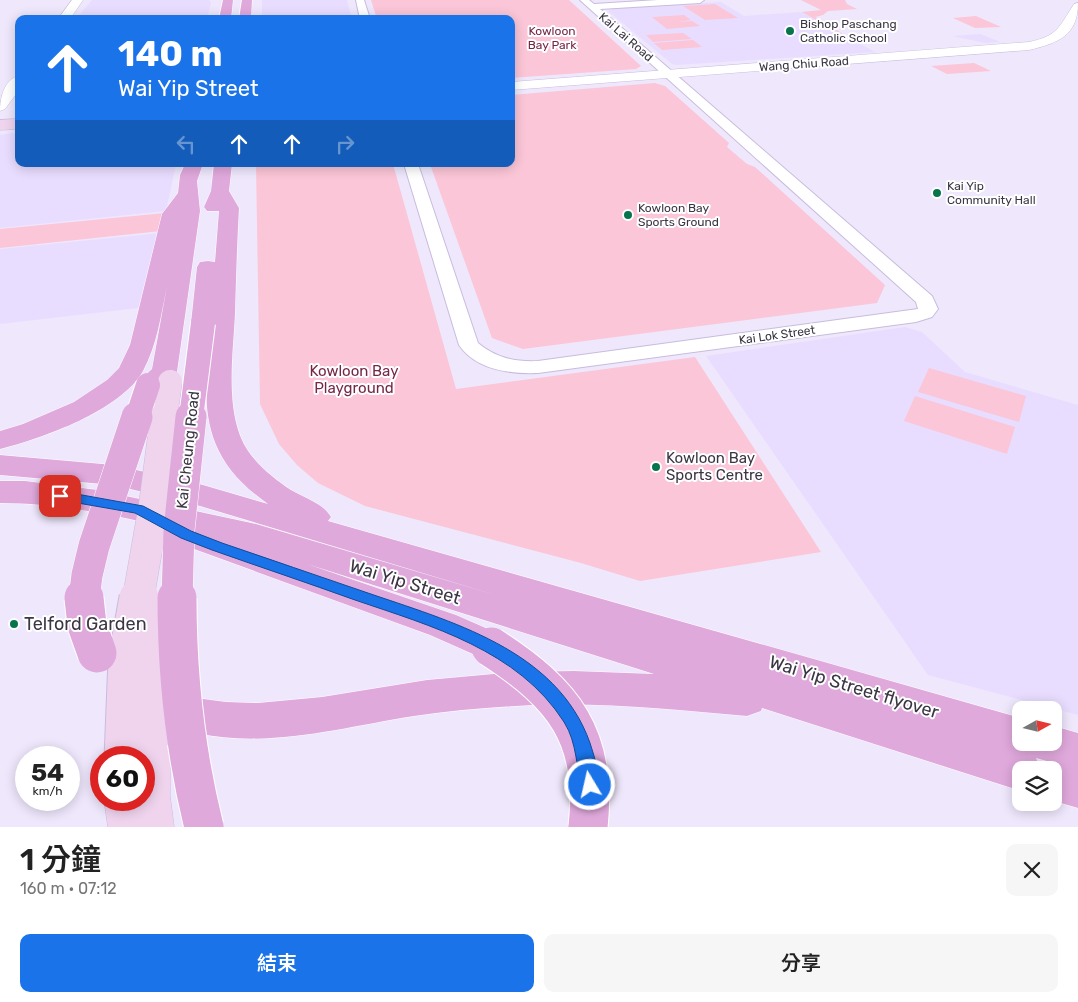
<!DOCTYPE html>
<html lang="zh-TW">
<meta charset="utf-8">
<style>
:root{--surface:#fff;--page:#f6f6f6;--text:#222;--muted:#767676;--accent:#1a73e8}
body{margin:0;font-family:Rubik,"Noto Sans TC",sans-serif;background:var(--page);color:var(--text);height:100vh;display:flex;flex-direction:column;font-size:19px;white-space:nowrap}
*{box-sizing:border-box;margin:0}
p{font-size:16px;color:var(--muted)}
.icon{flex:none;width:28px;height:28px;fill:none;stroke:currentColor;stroke-width:2;stroke-linecap:round;stroke-linejoin:round}
.map{position:relative;height:827px;overflow:hidden}
.side{display:flex;flex-direction:column;background:var(--surface);flex:1}
.side>*{flex:none}
.top-card{position:absolute;left:15px;top:15px;width:500px;height:152px;border-radius:10px;box-shadow:0 2px 12px #0003;background:#1a73e8;color:#fff;overflow:hidden}
.needle{width:32px;rotate:82deg}
.controls{position:absolute;left:1012px;top:701px;display:grid;gap:10px}
.controls a{display:grid;place-items:center;width:50px;height:50px;border-radius:10px;background:var(--surface);box-shadow:0 2px 12px #0003;font-size:25px}
.speed{position:absolute;left:15px;top:746px;display:flex;gap:10px;font-size:25px;font-weight:700;text-align:center}
.speed>*{display:grid;place-content:center;width:65px;height:65px;border-radius:50%;background:var(--surface);box-shadow:0 2px 12px #0003;line-height:1}
.speed small{font-size:12px;font-weight:400}
.speed .limit{border:8px solid #d22;background:#fff;color:#111}
.pin{position:absolute;display:grid;place-items:center;width:42px;height:42px;color:#fff;margin:-21px;border-radius:10px;box-shadow:0 2px 8px #0006}
.me{position:absolute;width:55px;margin:-28px;rotate:351deg;stroke-linejoin:round;filter:drop-shadow(0 0 4px #0008)}
.turn{display:flex;align-items:center;gap:18px;height:105px;padding:0 20px;font-size:22px}
.turn .icon{width:65px;height:65px;stroke-width:2.5}
.turn b{display:block;font-size:35px;line-height:42px}
.lanes{display:flex;align-items:center;height:48px;padding:0 20px;background:#0003;justify-content:center;gap:25px;direction:ltr}
.lanes .off{opacity:.35}
.round{display:grid;place-items:center;flex:none;width:52px;height:52px;border-radius:10px;background:var(--page)}
.summary{display:flex;align-items:center;justify-content:space-between;height:85px;padding:0 20px}
h1{font-size:30px;font-weight:600;line-height:38px}
.action{display:flex;gap:10px;margin-top:auto;padding:10px 20px}
.action a{flex:1;height:58px;border-radius:10px;background:var(--accent);color:#fff;font-size:20px;font-weight:600;line-height:58px;text-align:center}
.action a+a{background:var(--page);color:var(--text)}
.map>svg:first-child{display:block}
.built{fill:#e9ddff}
.green{fill:#fbc6d7}
.lines{fill:none;stroke-linecap:round;stroke-linejoin:round}
.minor-casing{stroke:#c8bcdd;stroke-width:2}
.tertiary-casing{stroke:#c8bcdd;stroke-width:1}
.secondary-casing{stroke:#c8bcdd;stroke-width:1}
.primary-casing{stroke:#fff;stroke-width:1}
.minor{fill:#fff;fill-rule:evenodd}
.tertiary{fill:#fff;fill-rule:evenodd}
.secondary{fill:#f0d4ee;fill-rule:evenodd}
.primary{fill:#e0a9dc;fill-rule:evenodd}
.secondary-bridge-far2-casing{stroke:#c8bcdd;stroke-width:26;stroke-linecap:butt}
.secondary-bridge-far1-casing{stroke:#c8bcdd;stroke-width:32;stroke-linecap:butt}
.secondary-bridge-casing{stroke:#c8bcdd;stroke-width:41;stroke-linecap:butt}
.primary-bridge-far2-casing{stroke:#fff;stroke-width:26;stroke-linecap:butt}
.primary-bridge-far1-casing{stroke:#fff;stroke-width:32;stroke-linecap:butt}
.primary-bridge-casing{stroke:#fff;stroke-width:41;stroke-linecap:butt}
.secondary-bridge-far2{stroke:#f0d4ee;stroke-width:24}
.secondary-bridge-far1{stroke:#f0d4ee;stroke-width:31}
.secondary-bridge{stroke:#f0d4ee;stroke-width:39}
.primary-bridge-far2{stroke:#e0a9dc;stroke-width:24}
.primary-bridge-far1{stroke:#e0a9dc;stroke-width:31}
.primary-bridge{stroke:#e0a9dc;stroke-width:39}
.route{fill:#1a73e8;stroke:#114b97}
.poi-dot{fill:#07744d;stroke:#fff;stroke-width:2}
.labels{text-anchor:middle;dominant-baseline:central;stroke-width:4;stroke-linejoin:round;paint-order:stroke}
.far-poi-label{font-size:12px;fill:#3b3644;stroke:#fff;text-anchor:start}
.far-park-label{font-size:12px;fill:#752747;stroke:#fff}
.far-street-label{font-size:12px;fill:#3b3644;stroke:#fff}
.park-label{font-size:15px;fill:#752747;stroke:#fff}
.street-label{font-size:15px;fill:#3b3644;stroke:#fff}
.poi-label{font-size:15px;fill:#3b3644;stroke:#fff;text-anchor:start}
.near-street-label{font-size:18px;fill:#3b3644;stroke:#fff}
.near-poi-label{font-size:18px;fill:#3b3644;stroke:#fff;text-anchor:start}
</style>
<div class="map">
<svg width="1078" height="827" viewBox="0 0 1078 827">
<rect width="100%" height="100%" fill="#efe7fc"/>
<g class="built">
<polygon points="92,0 209,0 211,3 207,19 76,19"/>
<polygon points="262,0 347,0 352,19 262,19"/>
<polygon points="721,2 744,16 802,12 875,52 676,65 672,64 608,11 615,8"/>
<polygon points="980,34 1000,42 985,43 952,36"/>
<polygon points="19,132 19,164 176,164 166,211 0,228 0,135"/>
<polygon points="161,233 153,268 138,308 0,324 0,249"/>
<polygon points="905,327 922,332 965,372 1078,405 1078,715 928,675 706,356"/>
</g>
<g class="green">
<polygon points="371,0 569,0 641,66 636,69 511,78 511,19 377,19"/>
<polygon points="801,0 845,0 847,4 857,9 828,11 823,15 815,17 832,24 831,26 847,37 802,12 821,10"/>
<polygon points="715,4 738,18 705,20 683,6"/>
<polygon points="684,15 691,20 677,22 692,21 700,26 667,29 652,17"/>
<polygon points="976,16 1001,27 975,28 953,18"/>
<polygon points="683,33 692,39 653,42 646,35"/>
<polygon points="693,40 702,47 662,50 654,43"/>
<polygon points="974,63 991,71 947,74 931,66"/>
<polygon points="655,83 665,86 729,143 727,147 747,164 755,167 885,285 877,303 523,349 492,338 430,164 511,164 511,95"/>
<polygon points="256,164 393,164 456,389 695,357 821,552 640,581 581,563 365,506 318,483 297,465 279,444 260,404"/>
<polygon points="165,213 161,231 0,248 0,229"/>
<polygon points="929,368 1026,396 1019,422 918,392"/>
<polygon points="915,396 1015,427 1007,454 904,421"/>
</g>
<g class="lines">
<g class="minor-casing">
<g id="minor">
<polygon points="356,0 364,0 370,19 360,19"/>
<path d="M580 0H589L594 4 658 0H704L700 3 600 9 932 296 938 309 932 317 916 322 538 373C510 374 476 370 459 345L404 164H418L478 343C496 358 515 362 538 361L918 309 916 302Z"/>
</g>
</g>
<g class="tertiary-casing">
<g id="tertiary">
<polygon points="72,0 83,0 70,19 58,19"/>
<path d="M1078 3C1078 36 1058 43 1029 50L511 90V82L1029 42C1058 36 1059 27 1074 4Z"/>
<path d="M19 76V90L5 109 0 111C0 98 4 79 19 76Z"/>
</g>
</g>
<g class="secondary-casing">
<g id="secondary">
<polygon points="19,119 19,129 0,130 0,120"/>
<polygon points="150,719 164,724 170,737 170,796 174,827 108,827 104,800 144,800 144,758 129,758 130,737 136,724"/>
</g>
</g>
<g class="primary-casing">
<g id="primary">
<polygon points="223,0 233,0 231,19 219,19"/>
<polygon points="242,0 252,0 251,19 239,19"/>
<path d="M185 164H203L197 181 200 211 177 372C168 386 155 395 139 391L135 385 152 369 167 286C161 315 157 345 143 371 120 411 43 438 0 449V431L23 424 74 402 107 380 119 368 130 345 162 214 178 193 180 175Z"/>
<path d="M214 164H232L229 191 239 208C237 243 236 279 235 314 233 357 223 419 251 455 262 469 276 480 291 490 304 498 323 503 331 517L328 521 1021 718V742H1054V726L1078 733V808L1054 801V770H1021V791L762 708 761 711 747 716C670 709 593 701 516 706 482 708 448 711 414 716 343 727 269 749 196 733 182 730 167 724 153 719L147 707 153 695 167 690 196 698 226 702 258 703 322 697 427 680 516 672 574 671 654 674 307 564 456 615 504 636 509 647 504 658 491 662 430 635 172 541 167 533 170 528C114 515 58 503 0 503V481H25L98 490 256 524 499 596 200 506 114 485 0 475V455L114 465 203 485 268 504C198 455 203 405 210 328L203 330 195 328 191 323 197 267 200 262 208 261 215 262 219 211H207L204 207 211 191ZM1036 758 1050 762 1040 767Z"/>
</g>
</g>
<use href="#minor" class="minor"/>
<use href="#tertiary" class="tertiary"/>
<use href="#secondary" class="secondary"/>
<use href="#primary" class="primary"/>
<g class="secondary-bridge-far2-casing">
<polyline id="secondary-bridge-far2" points="165,418 170,382"/>
</g>
<g class="secondary-bridge-far1-casing">
<polyline id="secondary-bridge-far1" points="138,599 154,508 166,417"/>
</g>
<g class="secondary-bridge-casing">
<g id="secondary-bridge">
<polyline points="150,737 165,622"/>
<polyline points="124,758 128,659 139,598"/>
</g>
</g>
<g class="primary-bridge-far2-casing">
<g id="primary-bridge-far2">
<polyline points="137,418 148,385"/>
<polyline points="191,418 203,323"/>
</g>
</g>
<g class="primary-bridge-far1-casing">
<g id="primary-bridge-far1">
<polyline points="84,599 87,575 94,546 137,417"/>
<polyline points="177,599 179,530 191,417"/>
</g>
</g>
<g class="primary-bridge-casing">
<g id="primary-bridge">
<polyline points="84,598 87,625 97,653"/>
<path d="M177 598C177 676 185 751 204 827"/>
<path d="M491 647C564 694 598 737 588 827"/>
</g>
</g>
<use href="#secondary-bridge-far2" class="secondary-bridge-far2"/>
<use href="#secondary-bridge-far1" class="secondary-bridge-far1"/>
<use href="#secondary-bridge" class="secondary-bridge"/>
<use href="#primary-bridge-far2" class="primary-bridge-far2"/>
<use href="#primary-bridge-far1" class="primary-bridge-far1"/>
<use href="#primary-bridge" class="primary-bridge"/>
</g>
<path class="route" d="M60 491 143 506 191 531 222 543C270 559 317 576 365 592 449 621 557 649 590 743 594 756 602 778 597 791L590 793 584 791C575 768 578 744 564 722 518 650 431 626 355 600 308 583 260 567 212 550L181 538 135 513 55 499 53 496 55 493Z"/>
<g class="poi-dot">
<circle cx="790" cy="31" r="5"/>
<circle cx="937" cy="193" r="5"/>
<circle cx="628" cy="215" r="5"/>
<circle cx="656" cy="467" r="5"/>
<circle cx="14" cy="624" r="5"/>
</g>
<g class="labels">
<g class="far-poi-label">
<text x="800" y="24">Bishop Paschang<tspan x="800" dy="14">Catholic School</tspan></text>
<text x="947" y="186">Kai Yip<tspan x="947" dy="14">Community Hall</tspan></text>
<text x="638" y="208">Kowloon Bay<tspan x="638" dy="14">Sports Ground</tspan></text>
</g>
<g class="far-park-label">
<text x="552" y="31">Kowloon<tspan x="552" dy="14">Bay Park</tspan></text>
</g>
<g class="far-street-label">
<text transform="translate(626 37) rotate(41)">Kai Lai Road</text>
<text transform="translate(804 64) rotate(-4)">Wang Chiu Road</text>
<text transform="translate(777 335) rotate(-8)">Kai Lok Street</text>
</g>
<g class="park-label">
<text x="354" y="371">Kowloon Bay<tspan x="354" dy="17">Playground</tspan></text>
</g>
<g class="street-label">
<text transform="translate(188 450) rotate(-84)">Kai Cheung Road</text>
</g>
<g class="poi-label">
<text x="666" y="458">Kowloon Bay<tspan x="666" dy="17">Sports Centre</tspan></text>
</g>
<g class="near-street-label">
<text transform="translate(405 582) rotate(17)">Wai Yip Street</text>
<text transform="translate(854 687) rotate(17)">Wai Yip Street flyover</text>
</g>
<g class="near-poi-label">
<text x="24" y="624">Telford Garden</text>
</g>
</g>
</svg>
<div class="controls">
<a><svg class="needle" viewBox="-14 -14 28 28"><path d="M0-13l5 13h-10z" fill="#e53935"/><path d="M0 13l5-13h-10z" fill="#767676"/></svg></a>
<a><svg class="icon" aria-label="layers" viewBox="0 0 24 24"><path d="M12 4l9 5-9 5-9-5zM3 14l9 5 9-5"/></svg></a>
</div>
<div class="speed"><div>54<small>km/h</small></div><div class="limit">60</div></div>
<div class="pin" style="left:60px;top:496px;background:#d93025"><svg class="icon" aria-label="arrive" viewBox="0 0 24 24"><path d="M6 21V4h12l-3 4 3 4H6"/></svg></div>
<svg class="me" style="left:590px;top:785px" viewBox="-20 -20 40 40"><circle r="17" fill="#1a73e8" stroke="#fff" stroke-width="3"/><path d="M0-11L8 9 0 5-8 9z" fill="#fff"/></svg>
<div class="top-card">
<div class="turn"><svg class="icon" aria-label="ahead" viewBox="0 0 24 24"><path d="M12 20V5M6 11l6-6 6 6"/></svg><div><b>140 m</b>Wai Yip Street</div></div>
<div class="lanes"><svg class="icon off" aria-label="left" viewBox="0 0 24 24"><path d="M17 20v-9H6M10 6l-5 5 5 5"/></svg><svg class="icon" aria-label="ahead" viewBox="0 0 24 24"><path d="M12 20V5M6 11l6-6 6 6"/></svg><svg class="icon" aria-label="ahead" viewBox="0 0 24 24"><path d="M12 20V5M6 11l6-6 6 6"/></svg><svg class="icon off" aria-label="right" viewBox="0 0 24 24"><path d="M7 20v-9h11M14 6l5 5-5 5"/></svg></div>
</div>
</div>
<section class="side">
<div class="summary"><div><h1>1 分鐘</h1><p>160 m · 07:12</p></div><a class="round"><svg class="icon" aria-label="close" viewBox="0 0 24 24"><path d="M6 6l12 12M18 6L6 18"/></svg></a></div>
<div class="action"><a>結束</a><a>分享</a></div>
</section>
